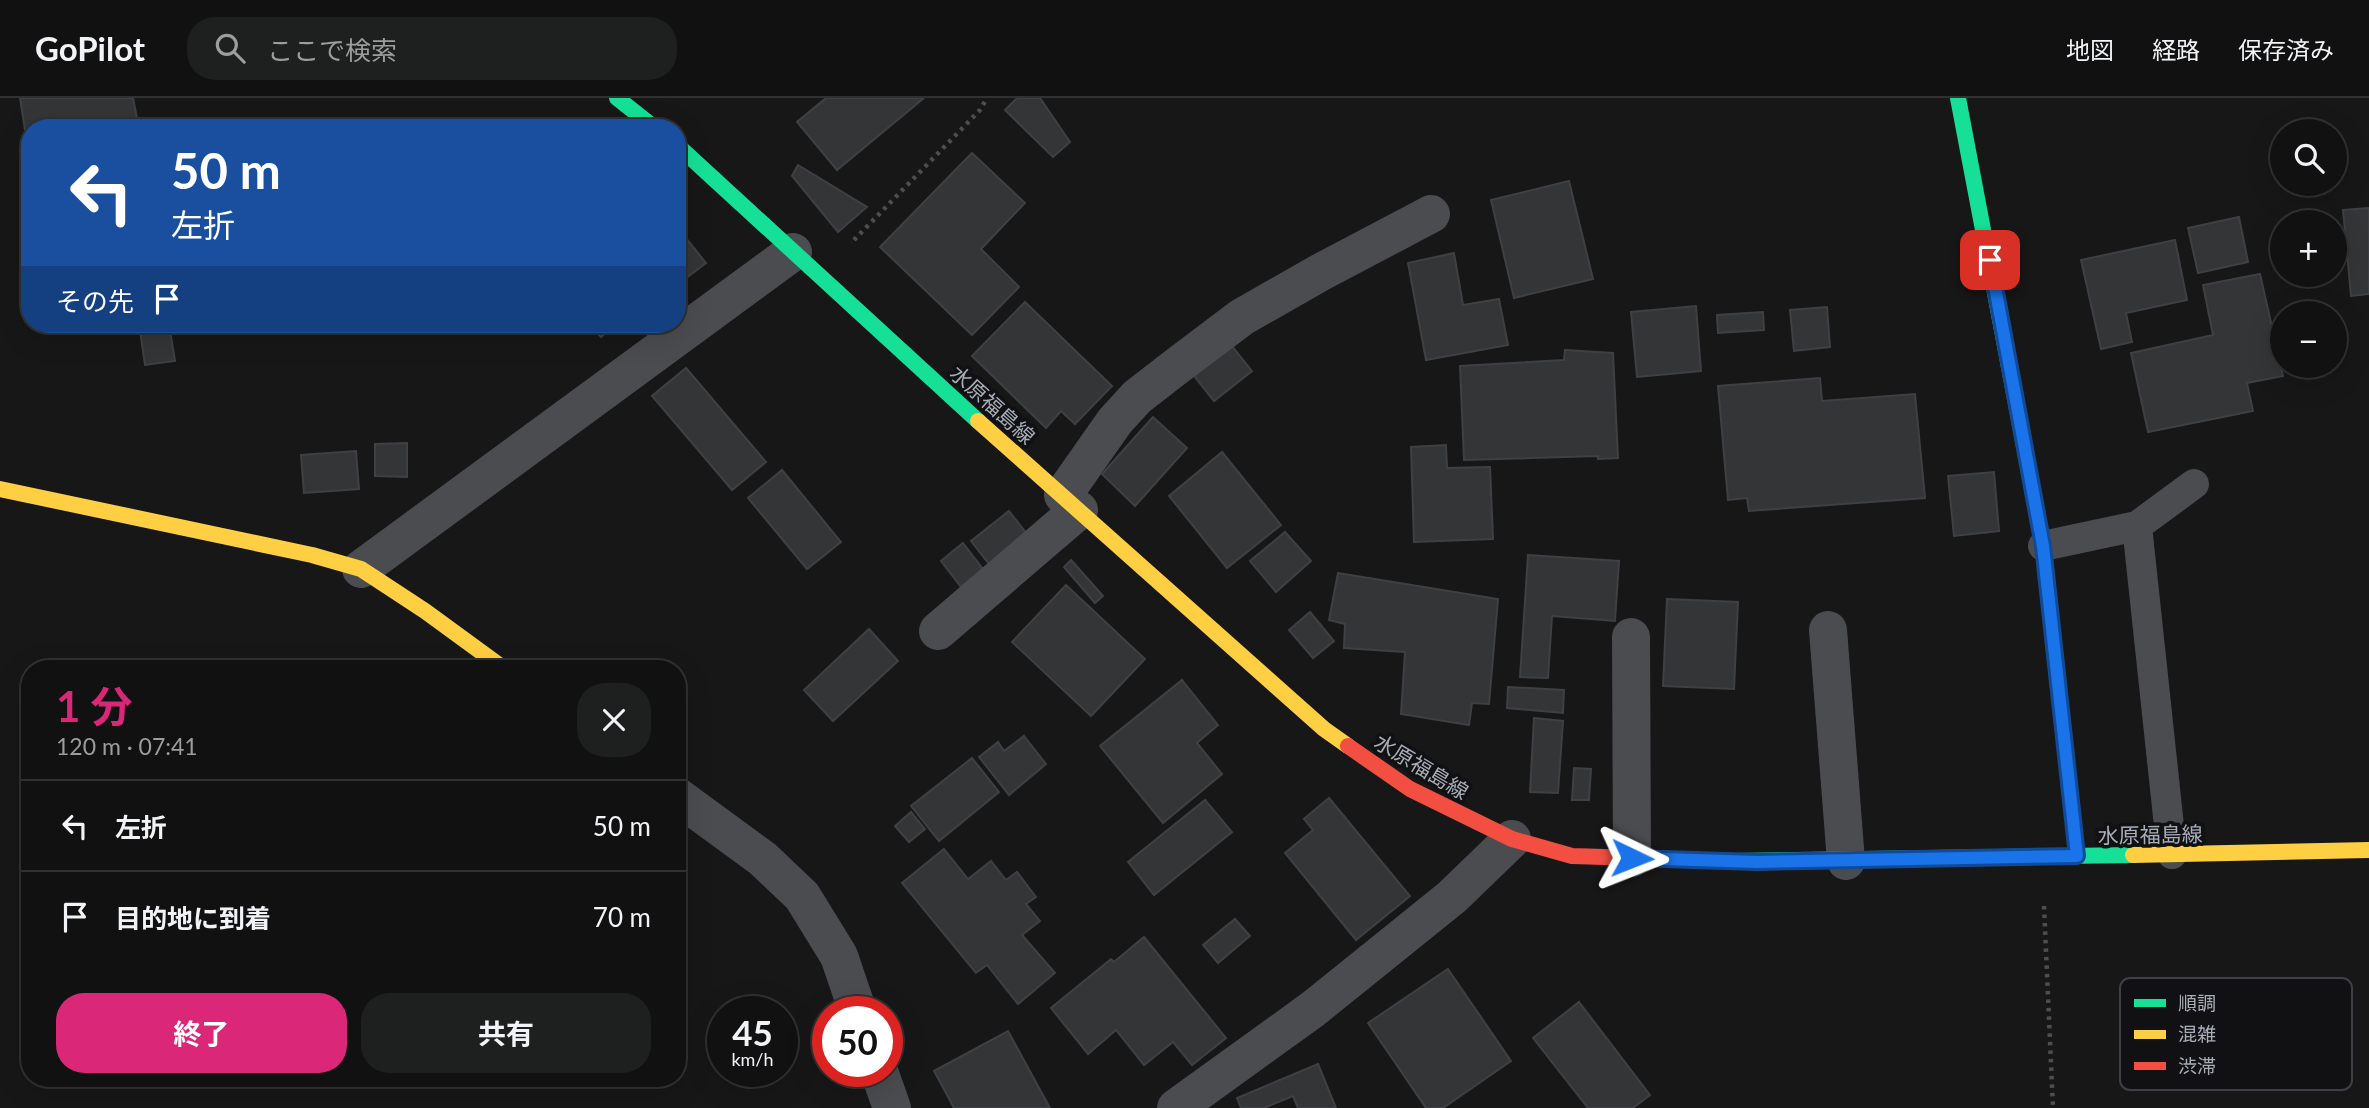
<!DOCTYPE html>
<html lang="ja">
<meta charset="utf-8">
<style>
:root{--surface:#111;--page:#1e1f1f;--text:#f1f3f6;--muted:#9c9d9f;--line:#303131;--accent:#db2777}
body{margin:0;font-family:Lato,"Noto Sans JP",sans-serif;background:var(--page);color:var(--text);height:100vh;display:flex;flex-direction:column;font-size:26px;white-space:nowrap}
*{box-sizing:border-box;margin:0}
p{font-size:23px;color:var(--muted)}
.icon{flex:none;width:38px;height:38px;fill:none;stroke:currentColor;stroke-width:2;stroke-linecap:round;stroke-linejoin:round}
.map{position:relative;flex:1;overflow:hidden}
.details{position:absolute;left:21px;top:562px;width:665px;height:427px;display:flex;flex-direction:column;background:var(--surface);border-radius:28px;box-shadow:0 7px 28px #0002,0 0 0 2px var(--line)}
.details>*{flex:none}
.hud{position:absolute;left:21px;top:21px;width:665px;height:214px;border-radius:28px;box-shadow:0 7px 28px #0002,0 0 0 2px var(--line);background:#1a4fa0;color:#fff;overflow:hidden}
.controls{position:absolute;left:2270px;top:21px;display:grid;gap:14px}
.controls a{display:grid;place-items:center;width:77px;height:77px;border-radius:50%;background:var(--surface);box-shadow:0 7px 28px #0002,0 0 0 2px var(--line);font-size:35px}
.speed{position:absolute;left:707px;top:898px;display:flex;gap:14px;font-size:35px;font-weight:700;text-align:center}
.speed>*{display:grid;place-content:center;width:91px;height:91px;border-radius:50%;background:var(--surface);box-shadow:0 7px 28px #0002,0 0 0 2px var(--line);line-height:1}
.speed small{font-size:18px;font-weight:400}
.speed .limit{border:10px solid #d22;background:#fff;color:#111}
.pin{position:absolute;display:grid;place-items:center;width:60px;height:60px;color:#fff;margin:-30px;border-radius:14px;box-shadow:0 4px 10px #0006}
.me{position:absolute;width:77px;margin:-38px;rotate:92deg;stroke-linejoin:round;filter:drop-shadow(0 0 5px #0008)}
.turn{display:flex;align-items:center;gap:24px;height:147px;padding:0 35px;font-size:32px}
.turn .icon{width:91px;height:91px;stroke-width:2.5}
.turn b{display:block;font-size:49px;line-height:60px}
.then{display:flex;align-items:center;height:66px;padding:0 35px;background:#0003;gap:14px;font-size:26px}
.round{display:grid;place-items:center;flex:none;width:74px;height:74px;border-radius:28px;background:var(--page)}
.overview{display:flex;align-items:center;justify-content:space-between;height:119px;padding:0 35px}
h1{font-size:42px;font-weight:700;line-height:52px;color:var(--accent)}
.action{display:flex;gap:14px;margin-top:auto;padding:14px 35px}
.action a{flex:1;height:80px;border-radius:28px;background:var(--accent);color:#fff;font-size:28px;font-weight:700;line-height:80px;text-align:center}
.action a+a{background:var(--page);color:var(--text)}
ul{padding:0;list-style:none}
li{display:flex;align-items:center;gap:21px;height:91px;padding:0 35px;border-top:2px solid var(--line)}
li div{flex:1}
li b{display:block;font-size:26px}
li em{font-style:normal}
header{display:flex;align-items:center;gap:42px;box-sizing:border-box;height:98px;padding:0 35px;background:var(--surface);border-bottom:2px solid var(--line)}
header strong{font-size:33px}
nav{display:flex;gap:38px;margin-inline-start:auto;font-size:24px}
.search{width:490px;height:63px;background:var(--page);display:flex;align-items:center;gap:18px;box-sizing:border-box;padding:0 24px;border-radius:28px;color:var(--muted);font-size:26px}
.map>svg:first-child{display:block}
.building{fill:#343537;stroke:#3f4043;stroke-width:2}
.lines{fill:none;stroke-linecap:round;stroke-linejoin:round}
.path{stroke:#4d4e52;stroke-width:4.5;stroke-dasharray:3.5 5;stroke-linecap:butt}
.lane{stroke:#4b4c50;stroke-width:30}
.street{stroke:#4b4c50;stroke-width:38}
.fast{stroke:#16e098;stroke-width:16}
.slow{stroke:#ffcf43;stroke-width:16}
.jam{stroke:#f24e42;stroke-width:16}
.route-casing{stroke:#114b97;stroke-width:18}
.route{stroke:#1a73e8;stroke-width:12}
.labels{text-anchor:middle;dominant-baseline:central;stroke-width:7;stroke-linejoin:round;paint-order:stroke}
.street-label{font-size:21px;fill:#a8adb8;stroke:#111113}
.key{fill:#111113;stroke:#3e4045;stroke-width:2}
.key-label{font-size:19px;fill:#a8adb8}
</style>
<header>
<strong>GoPilot</strong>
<div class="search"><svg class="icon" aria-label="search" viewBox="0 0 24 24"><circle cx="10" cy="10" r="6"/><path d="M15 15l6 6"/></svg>ここで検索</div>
<nav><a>地図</a><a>経路</a><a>保存済み</a></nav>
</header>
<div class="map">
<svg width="2369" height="1010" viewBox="0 0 2369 1010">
<rect width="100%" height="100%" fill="#171717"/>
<g class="building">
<polygon points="20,0 133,0 139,30 50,28 25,32"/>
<polygon points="826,0 924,0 837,72 797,24"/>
<polygon points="1017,0 1040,0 1070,44 1053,59 1005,12"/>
<polygon points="972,55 1025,105 981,151 1019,189 972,237 880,149"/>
<polygon points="798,67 867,109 838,134 792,78"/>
<polygon points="1569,83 1593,181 1514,200 1491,102"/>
<polygon points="2369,110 2369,196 2351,198 2343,112"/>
<polygon points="2239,119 2248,164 2198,175 2188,130"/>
<polygon points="677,129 706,165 677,187"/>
<polygon points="2175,142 2187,202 2126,215 2132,244 2101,251 2081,162"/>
<polygon points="1454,155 1463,207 1499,201 1508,247 1426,262 1408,165"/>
<polygon points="2260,176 2283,278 2247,285 2253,313 2148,334 2131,255 2213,237 2203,187"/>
<polygon points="1025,204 1112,288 1075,326 1061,313 1046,330 972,258"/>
<polygon points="1696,208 1701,273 1637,279 1631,214"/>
<polygon points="1827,209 1830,249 1794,253 1790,212"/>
<polygon points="1763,214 1764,232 1718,235 1717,217"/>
<polygon points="139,226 169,226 175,263 145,267"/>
<polygon points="590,226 616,226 601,239"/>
<polygon points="1232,248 1252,273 1214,303 1194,278"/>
<polygon points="1565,252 1613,255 1618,360 1598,361 1598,358 1464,362 1460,268 1564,262"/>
<polygon points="686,270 766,364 732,392 652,298"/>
<polygon points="1820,280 1822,303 1915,296 1925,400 1749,413 1747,400 1728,402 1718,288"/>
<polygon points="1153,319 1187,350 1135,408 1102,376"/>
<polygon points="407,345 407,379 375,378 375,346"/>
<polygon points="1446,347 1447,370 1490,369 1493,441 1414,444 1411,349"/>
<polygon points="356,353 359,391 304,395 301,357"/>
<polygon points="1222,354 1281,427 1227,470 1169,398"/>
<polygon points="782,372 841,444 807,471 748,400"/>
<polygon points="1994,374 1999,433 1954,438 1948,378"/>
<polygon points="1009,413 1027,436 989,466 971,443"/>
<polygon points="1285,434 1311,463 1276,494 1250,463"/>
<polygon points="963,445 983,471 961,489 941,463"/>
<polygon points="1528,457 1619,463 1615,523 1552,518 1548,580 1520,579"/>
<polygon points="1071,462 1103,498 1095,505 1064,469"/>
<polygon points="1338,475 1498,501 1489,606 1472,605 1469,627 1401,616 1405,554 1344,550 1345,526 1329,522"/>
<polygon points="1066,487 1145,561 1091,618 1012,544"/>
<polygon points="1667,501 1738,504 1734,591 1663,588"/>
<polygon points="1310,514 1334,543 1313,560 1289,532"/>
<polygon points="869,531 898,563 833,623 804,592"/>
<polygon points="1182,582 1218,627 1197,645 1222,676 1163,725 1100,648"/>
<polygon points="1508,589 1564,592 1563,615 1507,610"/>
<polygon points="1534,620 1563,623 1558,695 1530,694"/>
<polygon points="1024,638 1046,666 1009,697 979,659 998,644 1004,653"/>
<polygon points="972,660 999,694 939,743 911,708"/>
<polygon points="1574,670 1591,671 1589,702 1572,702"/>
<polygon points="1329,700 1410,798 1356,842 1285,755 1313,732 1304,721"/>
<polygon points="1205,702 1232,734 1154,797 1128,764"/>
<polygon points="911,714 925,731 909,744 895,728"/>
<polygon points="944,751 968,781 991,763 1006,782 1017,774 1036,799 1026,806 1040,823 1022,837 1055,875 1018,906 987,867 976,875 902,785"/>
<polygon points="1235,821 1250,838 1218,865 1203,847"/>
<polygon points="1144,839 1226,940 1192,967 1173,944 1144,967 1116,932 1088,956 1051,910 1111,861 1114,864"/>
<polygon points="1448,871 1511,963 1443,1010 1426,1010 1368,925"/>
<polygon points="1579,904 1650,997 1633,1010 1588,1010 1533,940"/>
<polygon points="1008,933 1050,1010 954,1010 934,973"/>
<polygon points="1318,966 1336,1010 1298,1010 1293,998 1264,1010 1241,1010 1237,1000"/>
</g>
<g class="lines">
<g class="path">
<polyline points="854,142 980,12 987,0"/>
<polyline points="2044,808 2053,1010"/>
</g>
<g class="lane">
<polyline points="2137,428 2172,756"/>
<polyline points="2043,448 2137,428 2194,386"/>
</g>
<g class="street">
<polyline points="1063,397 1115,323 1137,299 1177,268 1242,219 1321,174 1431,116"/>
<polyline points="361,471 793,154"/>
<polyline points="1828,532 1846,763"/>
<polyline points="938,533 1079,412"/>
<polyline points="1631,539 1632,760"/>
<polyline points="677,698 763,761 802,798 839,858 858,914"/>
<polyline points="879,973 892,1010"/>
<polyline points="1176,1010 1313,911 1452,799 1512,741"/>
</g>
<g class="fast">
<polyline points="617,0 655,30"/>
<polyline points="1958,0 2043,448 2062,619"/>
<polyline points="677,47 978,323"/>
<polyline points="1735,763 2133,757"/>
</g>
<g class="slow">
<polyline points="978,323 1324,631 1348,648"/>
<polyline points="0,391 312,457 361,471 425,513 503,570"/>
<polyline points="2133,757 2369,752"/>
</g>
<g class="jam">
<polyline points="2062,619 2077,758"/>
<polyline points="1348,648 1410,691 1512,741 1572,758 1735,763"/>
</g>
</g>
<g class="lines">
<g class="route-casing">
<polyline id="route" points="1632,760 1757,764 2077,758 2043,448 1990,162"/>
</g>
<use href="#route" class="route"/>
</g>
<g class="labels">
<g class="street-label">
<text transform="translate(993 306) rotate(42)">水原福島線</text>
<text transform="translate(1422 668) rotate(31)">水原福島線</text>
<text transform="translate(2150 736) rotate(-1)">水原福島線</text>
</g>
</g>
<rect x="2120" y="880" width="232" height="112" rx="10" class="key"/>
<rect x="2134" y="901" width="32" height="8" fill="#16e098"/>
<rect x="2134" y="932" width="32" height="9" fill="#ffcf43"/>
<rect x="2134" y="964" width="32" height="8" fill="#f24e42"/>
<g class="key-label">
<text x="2178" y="912">順調</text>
<text x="2178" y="943">混雑</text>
<text x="2178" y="975">渋滞</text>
</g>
</svg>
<div class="controls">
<a><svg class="icon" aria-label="search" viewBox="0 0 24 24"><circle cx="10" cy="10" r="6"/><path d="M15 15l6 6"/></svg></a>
<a>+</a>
<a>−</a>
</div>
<div class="speed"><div>45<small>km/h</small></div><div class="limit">50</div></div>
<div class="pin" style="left:1990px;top:162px;background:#d93025"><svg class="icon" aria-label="arrive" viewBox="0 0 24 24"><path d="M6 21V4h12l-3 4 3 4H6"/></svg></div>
<svg class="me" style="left:1632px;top:760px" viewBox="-20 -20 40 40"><path d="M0-17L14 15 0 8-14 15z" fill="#1a73e8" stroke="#fff" stroke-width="4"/></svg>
<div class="hud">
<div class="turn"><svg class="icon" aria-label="left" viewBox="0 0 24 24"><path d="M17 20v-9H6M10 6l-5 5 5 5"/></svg><div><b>50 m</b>左折</div></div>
<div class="then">その先<svg class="icon" aria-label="arrive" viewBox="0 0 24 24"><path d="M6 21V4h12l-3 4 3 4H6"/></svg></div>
</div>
<section class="details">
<div class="overview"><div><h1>1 分</h1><p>120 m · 07:41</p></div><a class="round"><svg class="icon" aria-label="close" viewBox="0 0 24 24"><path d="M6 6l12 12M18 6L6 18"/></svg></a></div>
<ul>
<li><svg class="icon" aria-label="left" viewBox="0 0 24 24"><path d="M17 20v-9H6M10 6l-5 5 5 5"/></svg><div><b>左折</b></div><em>50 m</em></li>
<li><svg class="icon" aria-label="arrive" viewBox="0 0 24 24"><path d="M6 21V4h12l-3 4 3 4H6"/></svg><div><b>目的地に到着</b></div><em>70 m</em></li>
</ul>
<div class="action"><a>終了</a><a>共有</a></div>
</section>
</div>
